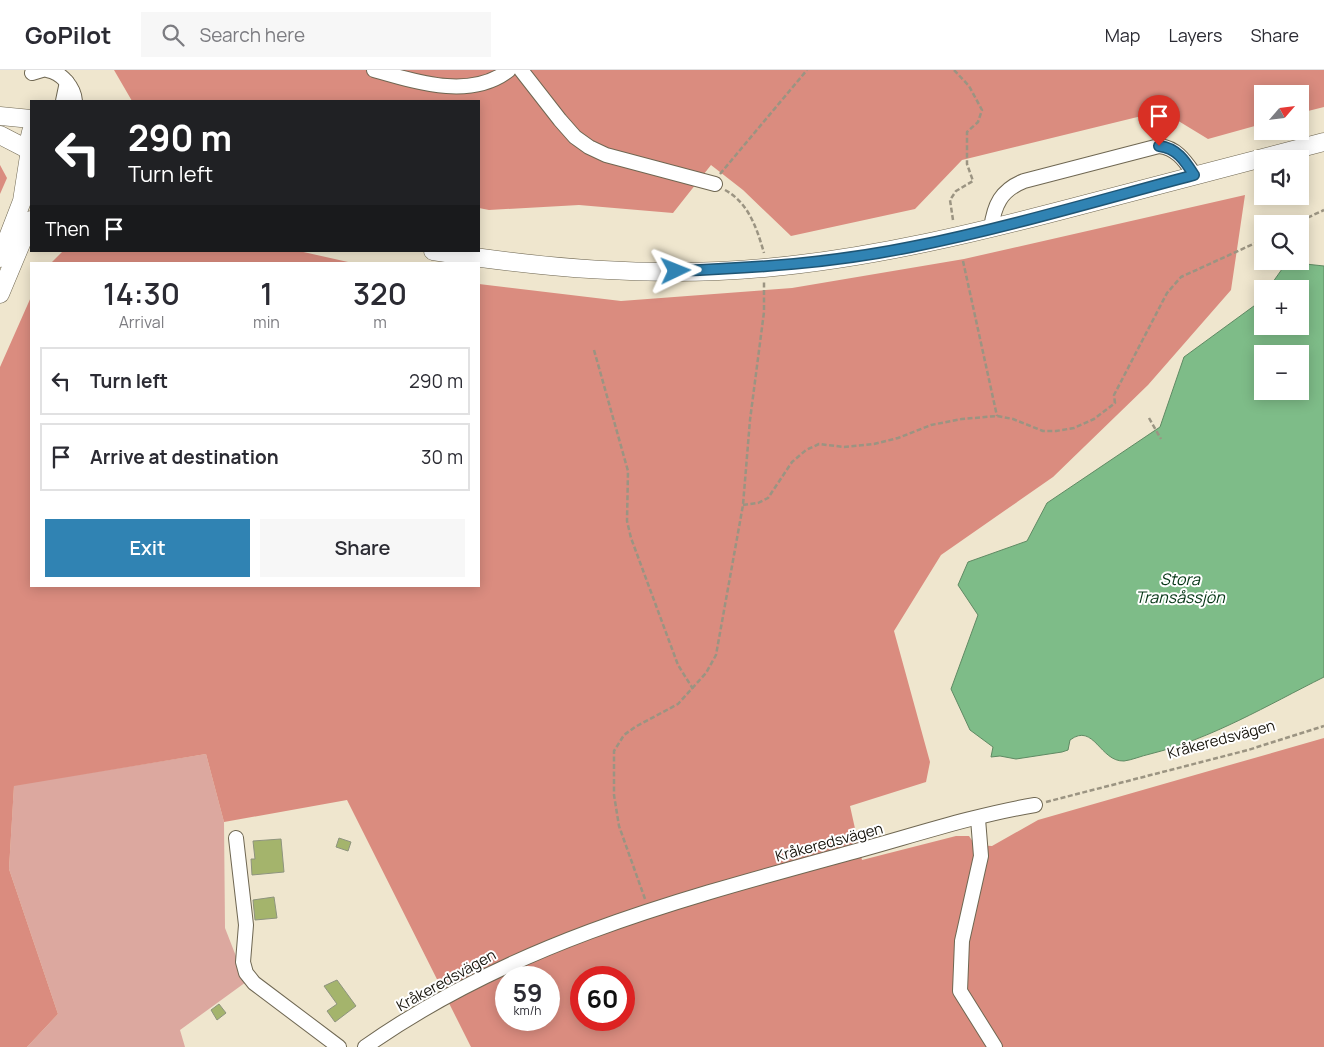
<!DOCTYPE html>
<meta charset="utf-8">
<style>
:root{--surface:#fff;--page:#f7f7f7;--text:#2b2b33;--muted:#7c7c81;--line:#e1e1e2;--accent:#3083b3}
body{margin:0;font-family:Manrope,sans-serif;background:var(--page);color:var(--text);height:100vh;display:flex;flex-direction:column;font-size:19px;white-space:nowrap}
*{box-sizing:border-box;margin:0}
p{font-size:16px;color:var(--muted)}
.icon{flex:none;width:28px;height:28px;fill:none;stroke:currentColor;stroke-width:2;stroke-linecap:round;stroke-linejoin:round}
.map{position:relative;flex:1;overflow:hidden}
.drawer{position:absolute;left:30px;top:192px;width:450px;height:325px;display:flex;flex-direction:column;background:var(--surface);border-radius:0px;box-shadow:0 2px 12px #0003}
.drawer>*{flex:none}
.guide{position:absolute;left:30px;top:30px;width:450px;height:152px;border-radius:0px;box-shadow:0 2px 12px #0003;background:#202124;color:#fff;overflow:hidden}
.needle{width:32px;rotate:62deg}
.buttons{position:absolute;left:1254px;top:15px;display:grid;gap:10px}
.buttons a{display:grid;place-items:center;width:55px;height:55px;border-radius:0px;background:var(--surface);box-shadow:0 2px 12px #0003;font-size:25px}
.speed{position:absolute;left:495px;top:896px;display:flex;gap:10px;font-size:25px;font-weight:700;text-align:center}
.speed>*{display:grid;place-content:center;width:65px;height:65px;border-radius:50%;background:var(--surface);box-shadow:0 2px 12px #0003;line-height:1}
.speed small{font-size:12px;font-weight:400}
.speed .limit{border:8px solid #d22;background:#fff;color:#111}
.pin{position:absolute;display:grid;place-items:center;width:42px;height:42px;color:#fff;margin:-51px -21px;border-radius:50% 50% 50% 0;rotate:-45deg;box-shadow:0 0 5px #0007}
.pin .icon{rotate:45deg}
.me{position:absolute;width:55px;margin:-28px;rotate:88deg;stroke-linejoin:round;filter:drop-shadow(0 0 4px #0008)}
.turn{display:flex;align-items:center;gap:18px;height:105px;padding:0 15px;font-size:22px}
.turn .icon{width:65px;height:65px;stroke-width:2.5}
.turn b{display:block;font-size:35px;line-height:42px}
.then{display:flex;align-items:center;height:48px;padding:0 15px;background:#0003;gap:10px;font-size:19px}
.eta{display:flex;justify-content:space-evenly;align-items:center;height:85px;text-align:center}
.eta b{font-size:30px;font-weight:600;line-height:35px}
.action{display:flex;gap:10px;margin-top:auto;padding:10px 15px}
.action a{flex:1;height:58px;border-radius:0px;background:var(--accent);color:#fff;font-size:20px;font-weight:600;line-height:58px;text-align:center}
.action a+a{background:var(--page);color:var(--text)}
ul{padding:0;list-style:none}
li{display:flex;align-items:center;gap:15px;height:68px;margin:0 10px 8px;padding:0 5px;border:2px solid var(--line);border-radius:0px}
li div{flex:1}
li b{display:block;font-size:19px}
li em{font-style:normal}
header{display:flex;align-items:center;gap:30px;box-sizing:border-box;height:70px;padding:0 25px;background:var(--surface);border-bottom:1px solid var(--line)}
header strong{font-size:24px}
nav{display:flex;gap:28px;margin-inline-start:auto;font-size:18px}
.search{width:350px;height:45px;background:var(--page);display:flex;align-items:center;gap:12px;box-sizing:border-box;padding:0 18px;border-radius:0px;color:var(--muted);font-size:19px}
.map>svg:first-child{display:block}
.green{fill:#dca89f}
.forest{fill:#da8c7f;fill-rule:evenodd}
.water{fill:#7ebc88;stroke:#5f8a63;fill-rule:evenodd}
.building{fill:#a4b46c;stroke:#8e947e}
.lines{fill:none;stroke-linecap:round;stroke-linejoin:round}
.minor-casing{stroke:#6f6752;stroke-width:16}
.major-casing{stroke:#6f6752;stroke-width:19}
.path{stroke:#9b9482;stroke-width:2.5;stroke-dasharray:5 2.5;stroke-linecap:butt}
.minor{stroke:#fff;stroke-width:14}
.major{stroke:#fff;stroke-width:18}
.route-casing{stroke:#1f5574;stroke-width:12}
.route{stroke:#3083b3;stroke-width:9}
.labels{text-anchor:middle;dominant-baseline:central;stroke-width:4;stroke-linejoin:round;paint-order:stroke}
.street-label{font-size:15px;fill:#18150d;stroke:#fff}
.water-label{font-size:16px;font-style:italic;fill:#033413;stroke:#fff}
</style>
<header>
<strong>GoPilot</strong>
<div class="search"><svg class="icon" aria-label="search" viewBox="0 0 24 24"><circle cx="10" cy="10" r="6"/><path d="M15 15l6 6"/></svg>Search here</div>
<nav><a>Map</a><a>Layers</a><a>Share</a></nav>
</header>
<div class="map">
<svg width="1324" height="977" viewBox="0 0 1324 977">
<rect width="100%" height="100%" fill="#efe6ce"/>
<polygon class="green" points="206,684 224,752 225,858 246,912 180,960 185,977 27,977 58,944 9,799 14,715"/>
<g class="forest">
<polygon points="114,0 1324,0 1324,37 1300,43 1300,24 1262,24 1262,54 1208,69 1162,41 962,90 915,139 791,166 743,120 711,95 673,143 579,135 489,140 479,138 479,31 132,31"/>
<polygon points="0,95 7,108 0,124"/>
<path d="M1245 125 1231 220 1148 315 1053 407 941 485 894 561 930 692 926 712 850 736 862 790 956 766H969L975 775 992 776 1038 750 1324 668V977H471L347 730 224 752 206 684 14 716 9 799 58 944 27 977H0V297L31 227V516H479V214L621 231 792 218 964 189ZM506 908H549V950H506ZM581 908H624V950H581Z"/>
<polygon points="63,181 299,181 357,194 50,194"/>
</g>
<path class="water" d="M1287 192 1324 196V607C1268 635 1211 669 1150 684 1141 686 1132 690 1124 691 1100 692 1094 652 1070 670L1068 680 1062 682 1016 689 1000 686 991 687 993 677 970 660 951 619 978 545 958 515 968 492 1027 471 1047 433 1160 357 1184 287 1258 233 1262 226V256H1300V219H1268ZM1262 284H1300V321H1262Z"/>
<g class="building">
<polygon points="339,768 351,772 348,781 336,777"/>
<polygon points="281,769 284,802 252,805 251,789 255,789 253,771"/>
<polygon points="274,827 277,848 255,850 253,830"/>
<polygon points="337,910 356,936 335,952 327,941 337,934 324,916"/>
<polygon points="219,934 226,943 217,950 211,940"/>
</g>
<g class="lines">
<g class="minor-casing">
<g id="minor">
<path d="M47 0C61 2 74 17 75 31"/>
<path d="M374 0C416 12 471 30 509 0"/>
<polyline points="521,0 560,50 575,67 589,77 606,85 715,114"/>
<polyline points="32,3 42,0"/>
<polyline points="63,31 67,12"/>
<path d="M991 159C994 135 1001 120 1024 111L1159 76C1177 78 1185 91 1195 105"/>
<polyline points="978,749 981,786 962,871 960,921 995,977"/>
<polyline points="236,768 246,855 243,892 246,903 254,913 339,977"/>
<path d="M365 977C510 875 670 832 838 786 903 769 969 746 1035 735"/>
</g>
</g>
<g class="major-casing">
<g id="major">
<polyline points="0,46 31,49"/>
<polyline points="0,65 27,79"/>
<polyline points="31,90 27,79 31,62"/>
<path d="M433 181C542 198 653 208 764 198 874 188 980 162 1086 134 1165 113 1245 93 1324 72"/>
<polyline points="0,188 22,131 29,86"/>
<polyline points="0,224 31,150"/>
</g>
</g>
<g class="path">
<polyline points="720,104 807,0"/>
<path d="M725 120C749 133 757 159 764 183"/>
<polyline points="953,150 950,130 956,121 973,111 967,94 967,62 978,52 982,40 969,16 954,0"/>
<polyline points="1294,154 1324,140"/>
<polyline points="963,191 997,346"/>
<polyline points="594,280 628,401 627,451 631,468 678,595 693,619"/>
<polyline points="1149,348 1161,369"/>
<polyline points="743,435 758,433 768,428 792,392 806,380 819,374 844,377 874,374 898,368 931,355 962,349 997,346 1013,349 1043,361 1056,361 1074,358 1094,349 1115,333 1114,325 1167,223 1181,207 1262,170"/>
<polyline points="1046,732 1248,680 1324,656"/>
<polyline points="645,829 619,756 614,725 614,681 624,665 635,657 678,634 706,603 716,585 743,435 750,350 764,242 764,211"/>
</g>
<use href="#minor" class="minor"/>
<use href="#major" class="major"/>
</g>
<g class="lines">
<g class="route-casing">
<path id="route" d="M676 201C755 198 833 193 911 177 1006 158 1100 130 1194 105 1185 91 1177 78 1159 76"/>
</g>
<use href="#route" class="route"/>
</g>
<g class="labels">
<g class="street-label">
<text transform="translate(1221 669) rotate(-15)">Kråkeredsvägen</text>
<text transform="translate(829 772) rotate(-15)">Kråkeredsvägen</text>
<text transform="translate(446 910) rotate(-29)">Kråkeredsvägen</text>
</g>
<g class="water-label">
<text x="1180" y="509">Stora<tspan x="1180" dy="18">Transåssjön</tspan></text>
</g>
</g>
</svg>
<div class="buttons">
<a><svg class="needle" viewBox="-14 -14 28 28"><path d="M0-13l5 13h-10z" fill="#e53935"/><path d="M0 13l5-13h-10z" fill="#7c7c81"/></svg></a>
<a><svg class="icon" aria-label="sound" viewBox="0 0 24 24"><path d="M4 9h4l5-4v14l-5-4H4zM17 9q2 3 0 6"/></svg></a>
<a><svg class="icon" aria-label="search" viewBox="0 0 24 24"><circle cx="10" cy="10" r="6"/><path d="M15 15l6 6"/></svg></a>
<a>+</a>
<a>−</a>
</div>
<div class="speed"><div>59<small>km/h</small></div><div class="limit">60</div></div>
<div class="pin" style="left:1159px;top:76px;background:#d93025"><svg class="icon" aria-label="arrive" viewBox="0 0 24 24"><path d="M6 21V4h12l-3 4 3 4H6"/></svg></div>
<svg class="me" style="left:676px;top:201px" viewBox="-20 -20 40 40"><path d="M0-17L14 15 0 8-14 15z" fill="#3083b3" stroke="#fff" stroke-width="4"/></svg>
<div class="guide">
<div class="turn"><svg class="icon" aria-label="left" viewBox="0 0 24 24"><path d="M17 20v-9H6M10 6l-5 5 5 5"/></svg><div><b>290 m</b>Turn left</div></div>
<div class="then">Then<svg class="icon" aria-label="arrive" viewBox="0 0 24 24"><path d="M6 21V4h12l-3 4 3 4H6"/></svg></div>
</div>
<section class="drawer">
<div class="eta">
<div><b>14:30</b><p>Arrival</p></div>
<div><b>1</b><p>min</p></div>
<div><b>320</b><p>m</p></div>
</div>
<ul>
<li><svg class="icon" aria-label="left" viewBox="0 0 24 24"><path d="M17 20v-9H6M10 6l-5 5 5 5"/></svg><div><b>Turn left</b></div><em>290 m</em></li>
<li><svg class="icon" aria-label="arrive" viewBox="0 0 24 24"><path d="M6 21V4h12l-3 4 3 4H6"/></svg><div><b>Arrive at destination</b></div><em>30 m</em></li>
</ul>
<div class="action"><a>Exit</a><a>Share</a></div>
</section>
</div>
